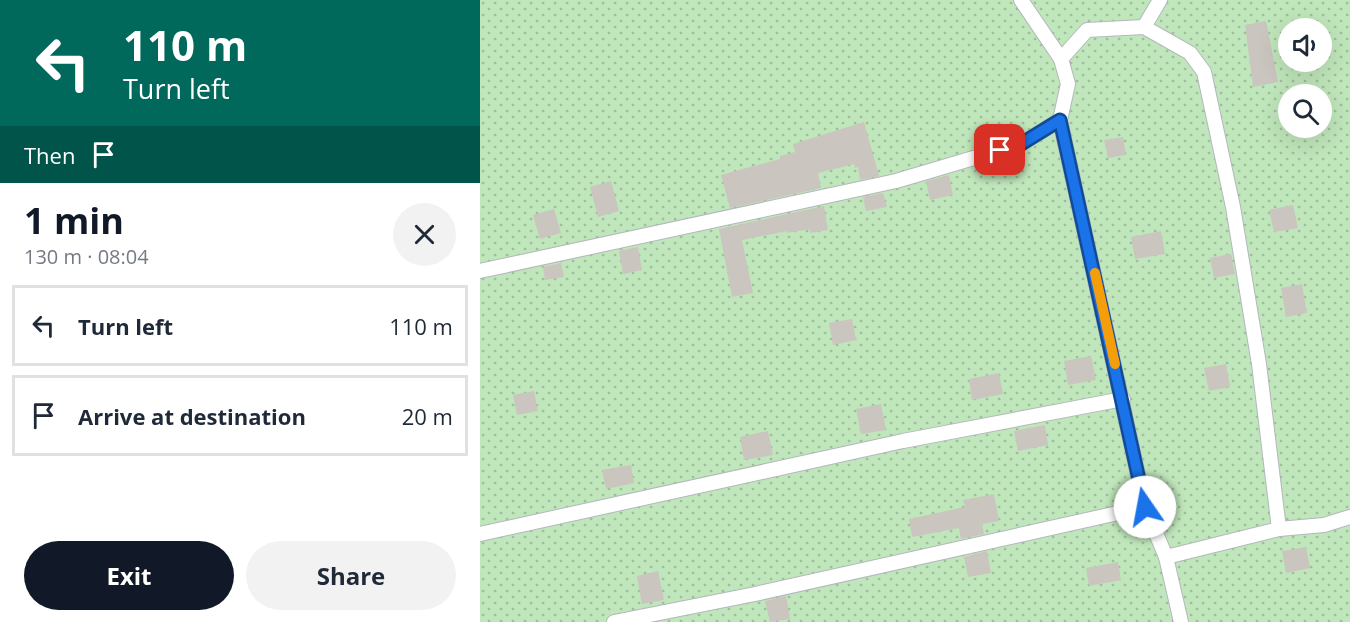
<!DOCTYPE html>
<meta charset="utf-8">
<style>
:root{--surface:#fff;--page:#f2f2f3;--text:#1f2937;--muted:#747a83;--line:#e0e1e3;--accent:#111827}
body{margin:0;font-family:"Open Sans",sans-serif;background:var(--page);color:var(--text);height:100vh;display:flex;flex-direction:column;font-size:22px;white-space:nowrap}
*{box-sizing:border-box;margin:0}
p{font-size:20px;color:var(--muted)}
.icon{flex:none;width:33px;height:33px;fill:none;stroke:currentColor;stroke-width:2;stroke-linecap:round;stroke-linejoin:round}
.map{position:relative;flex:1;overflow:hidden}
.sheet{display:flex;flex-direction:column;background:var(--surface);width:480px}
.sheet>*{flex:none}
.hud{background:#00695c;color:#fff;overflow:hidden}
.buttons{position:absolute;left:798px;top:18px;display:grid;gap:12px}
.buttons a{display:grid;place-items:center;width:54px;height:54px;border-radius:50%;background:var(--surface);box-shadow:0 6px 24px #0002;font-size:30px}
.pin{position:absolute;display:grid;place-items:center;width:51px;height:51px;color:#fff;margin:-26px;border-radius:12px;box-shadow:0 3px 9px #0006}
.me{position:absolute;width:66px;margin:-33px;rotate:348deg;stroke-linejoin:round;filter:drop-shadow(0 0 4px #0008)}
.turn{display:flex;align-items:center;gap:21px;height:126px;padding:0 24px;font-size:27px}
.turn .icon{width:78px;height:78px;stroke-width:2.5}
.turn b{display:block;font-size:42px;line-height:51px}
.then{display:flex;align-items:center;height:57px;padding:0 24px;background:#0003;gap:12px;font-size:22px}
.round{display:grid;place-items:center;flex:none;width:63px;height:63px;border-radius:32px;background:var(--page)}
.headline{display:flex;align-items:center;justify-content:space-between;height:102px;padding:0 24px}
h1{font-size:36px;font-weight:700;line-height:45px;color:var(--accent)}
.action{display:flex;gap:12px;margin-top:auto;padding:12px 24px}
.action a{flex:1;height:69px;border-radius:36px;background:var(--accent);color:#fff;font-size:24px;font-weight:700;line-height:69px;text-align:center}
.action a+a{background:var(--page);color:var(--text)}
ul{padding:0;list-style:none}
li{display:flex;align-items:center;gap:18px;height:81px;margin:0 12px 9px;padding:0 12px;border:3px solid var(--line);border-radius:0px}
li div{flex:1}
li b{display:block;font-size:22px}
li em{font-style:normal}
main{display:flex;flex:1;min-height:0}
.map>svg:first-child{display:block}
.garden{fill:url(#garden-dots);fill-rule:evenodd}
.building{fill:#cac5bf}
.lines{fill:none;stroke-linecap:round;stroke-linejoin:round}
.lane-casing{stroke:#b3b8bc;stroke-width:16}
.lane{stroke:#fff;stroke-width:14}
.route-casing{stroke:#114b97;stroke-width:15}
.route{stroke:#1a73e8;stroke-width:10}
.slow{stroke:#f59e0b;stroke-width:10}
</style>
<main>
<section class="sheet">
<div class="hud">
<div class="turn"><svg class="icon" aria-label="left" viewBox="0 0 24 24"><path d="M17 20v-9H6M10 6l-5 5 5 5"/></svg><div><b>110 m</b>Turn left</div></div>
<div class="then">Then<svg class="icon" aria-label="arrive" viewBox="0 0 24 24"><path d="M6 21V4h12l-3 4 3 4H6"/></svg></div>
</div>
<div class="headline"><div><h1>1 min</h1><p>130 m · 08:04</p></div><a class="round"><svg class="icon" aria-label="close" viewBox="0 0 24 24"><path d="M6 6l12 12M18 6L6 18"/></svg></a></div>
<ul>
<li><svg class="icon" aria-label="left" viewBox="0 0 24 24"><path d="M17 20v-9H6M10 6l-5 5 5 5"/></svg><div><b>Turn left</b></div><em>110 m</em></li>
<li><svg class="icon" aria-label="arrive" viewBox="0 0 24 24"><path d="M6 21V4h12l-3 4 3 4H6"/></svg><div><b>Arrive at destination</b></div><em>20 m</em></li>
</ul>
<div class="action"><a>Exit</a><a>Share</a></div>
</section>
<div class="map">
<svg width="870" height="622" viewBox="0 0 870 622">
<defs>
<pattern id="garden-dots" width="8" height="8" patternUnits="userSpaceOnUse" patternTransform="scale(1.5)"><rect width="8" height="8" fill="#c0e6bb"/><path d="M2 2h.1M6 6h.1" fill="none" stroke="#9fbe9b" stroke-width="1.8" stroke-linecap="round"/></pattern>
</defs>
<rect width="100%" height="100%" fill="#ede9e0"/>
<path class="garden" d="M0 0H870V622H0ZM808 28H842V62H808ZM808 94H842V128H808Z"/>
<g class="building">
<polygon points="786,21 798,82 773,87 765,25"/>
<polygon points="384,122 399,176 380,180 378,167 375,168 374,164 338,173 341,188 250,208 241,175 300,159 300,156 315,152 313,144"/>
<polygon points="643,137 646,155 628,158 624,140"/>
<polygon points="469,175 473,195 450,200 446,181"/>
<polygon points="131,181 139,211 118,217 110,187"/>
<polygon points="403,193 407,207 386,211 383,197"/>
<polygon points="813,205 818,228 794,232 789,210"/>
<polygon points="344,206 348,230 330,233 330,229 307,233 307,231 262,240 273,293 252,297 239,229"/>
<polygon points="74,209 81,233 60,239 53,215"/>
<polygon points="681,231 685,254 655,259 651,237"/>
<polygon points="158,247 162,270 143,274 139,251"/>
<polygon points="751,254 755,274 734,278 730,258"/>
<polygon points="81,263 84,277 65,280 63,267"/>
<polygon points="822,284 827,313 806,317 801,288"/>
<polygon points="372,319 376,340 353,345 349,323"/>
<polygon points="611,356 616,380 588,385 584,361"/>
<polygon points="746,364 750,387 729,391 724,368"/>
<polygon points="519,373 523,394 492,400 489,379"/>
<polygon points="54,391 58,411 37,415 33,395"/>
<polygon points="401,404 406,430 381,434 376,409"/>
<polygon points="565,425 568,445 538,451 534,431"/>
<polygon points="288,431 293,455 264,460 260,437"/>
<polygon points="151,465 154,483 126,489 122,470"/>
<polygon points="514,494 519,521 502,524 504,534 481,539 479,528 432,537 429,519 485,507 483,500"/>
<polygon points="826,547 830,568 806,573 802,551"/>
<polygon points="507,551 511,573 488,577 484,557"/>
<polygon points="638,562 641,580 609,586 606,568"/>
<polygon points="178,571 184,600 162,604 157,576"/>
<polygon points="306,596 310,619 290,622 285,601"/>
</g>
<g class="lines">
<g class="lane-casing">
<g id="lane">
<polyline points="541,0 581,59 588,84 580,120 665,507 686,557 701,622"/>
<polyline points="664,27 710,53 724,72 753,207 779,364 799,529"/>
<polyline points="581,59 607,30 664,27 680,0"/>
<polyline points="0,271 416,181 541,144 580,120"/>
<polyline points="0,534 423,441 643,399"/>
<polyline points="686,557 799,529 844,525 870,517"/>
<polyline points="134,622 275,594 665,507"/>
</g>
</g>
<use href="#lane" class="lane"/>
</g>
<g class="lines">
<g class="route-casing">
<polyline id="route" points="520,150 541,144 580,120 665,507"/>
</g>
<use href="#route" class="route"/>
<polyline class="slow" points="615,273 635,364"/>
</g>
</svg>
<div class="buttons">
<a><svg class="icon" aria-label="sound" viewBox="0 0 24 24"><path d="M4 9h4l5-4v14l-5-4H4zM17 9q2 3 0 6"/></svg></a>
<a><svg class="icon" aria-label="search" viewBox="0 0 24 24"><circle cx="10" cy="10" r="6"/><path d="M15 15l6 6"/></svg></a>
</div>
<div class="pin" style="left:520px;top:150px;background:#d93025"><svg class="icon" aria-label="arrive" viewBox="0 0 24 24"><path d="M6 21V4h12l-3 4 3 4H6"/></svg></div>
<svg class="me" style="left:665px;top:507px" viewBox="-20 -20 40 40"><circle r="19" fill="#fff"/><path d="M0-13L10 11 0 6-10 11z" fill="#1a73e8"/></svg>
</div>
</main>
